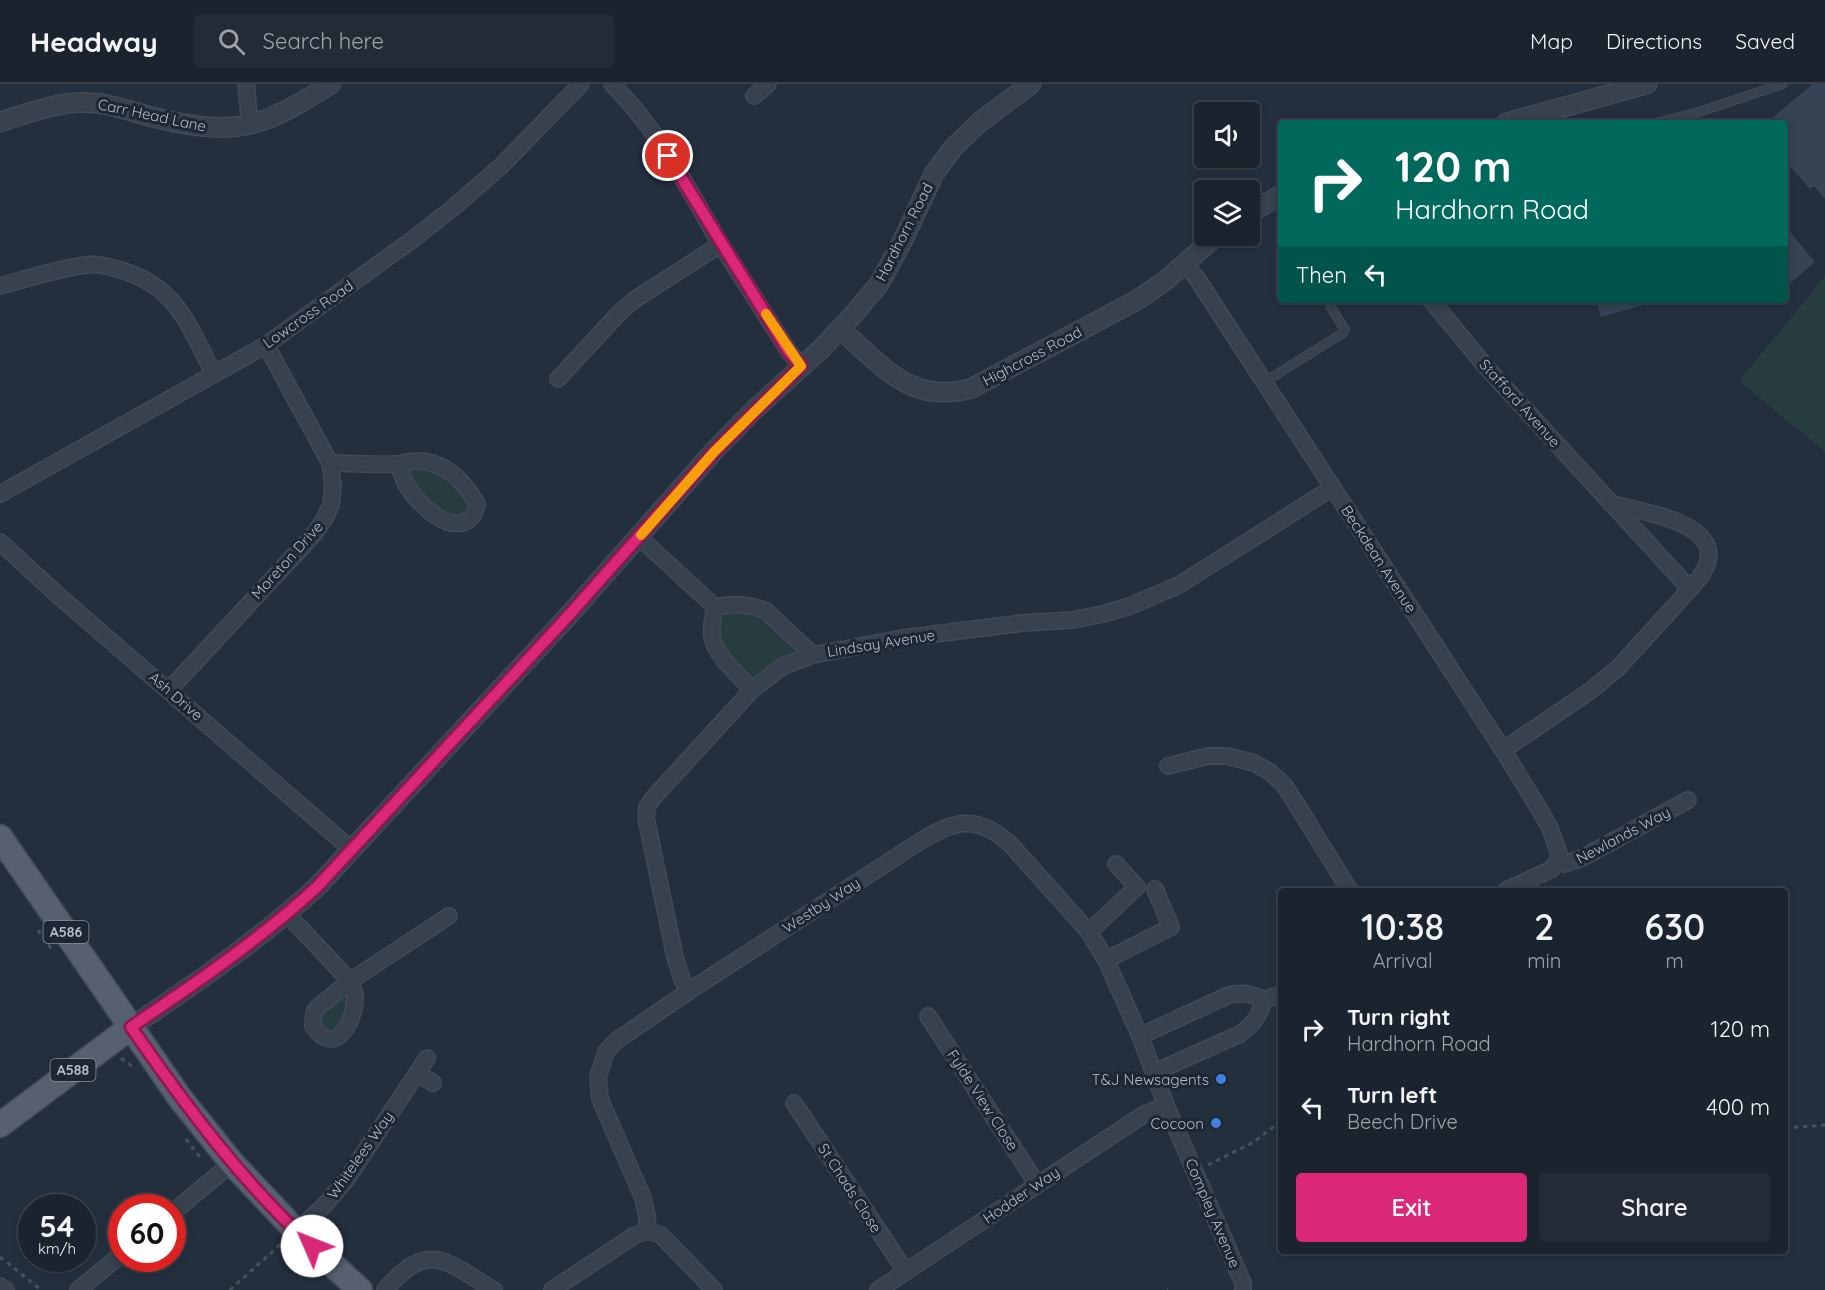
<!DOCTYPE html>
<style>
:root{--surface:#1b232e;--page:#242b36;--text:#f1f3f6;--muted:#a0a4aa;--line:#39404a;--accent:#db2777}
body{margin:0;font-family:Quicksand,sans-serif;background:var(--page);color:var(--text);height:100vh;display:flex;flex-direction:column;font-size:22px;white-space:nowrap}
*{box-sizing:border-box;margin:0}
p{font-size:20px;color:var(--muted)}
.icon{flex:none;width:33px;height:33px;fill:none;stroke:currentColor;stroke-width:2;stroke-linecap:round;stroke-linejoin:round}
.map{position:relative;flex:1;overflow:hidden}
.details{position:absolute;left:1278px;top:804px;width:510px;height:366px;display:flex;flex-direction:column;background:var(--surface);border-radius:6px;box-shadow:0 3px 9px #0003,0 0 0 2px var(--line)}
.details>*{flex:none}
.hud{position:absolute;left:1278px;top:36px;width:510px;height:183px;border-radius:6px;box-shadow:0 3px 9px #0003,0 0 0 2px var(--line);background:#00695c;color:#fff;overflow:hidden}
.buttons{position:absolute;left:1194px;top:18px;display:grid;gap:12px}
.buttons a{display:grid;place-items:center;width:66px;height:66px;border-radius:6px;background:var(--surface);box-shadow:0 3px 9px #0003,0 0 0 2px var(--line);font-size:30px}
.speed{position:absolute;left:18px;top:1110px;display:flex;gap:12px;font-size:30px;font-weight:700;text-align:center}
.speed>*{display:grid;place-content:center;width:78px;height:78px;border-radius:50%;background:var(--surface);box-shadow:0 3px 9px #0003,0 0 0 2px var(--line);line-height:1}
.speed small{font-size:15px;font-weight:400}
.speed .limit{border:9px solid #d22;background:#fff;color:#111}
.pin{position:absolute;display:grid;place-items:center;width:51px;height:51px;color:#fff;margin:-26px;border:3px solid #fff;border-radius:50%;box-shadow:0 2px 6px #0007}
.me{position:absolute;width:66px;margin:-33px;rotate:314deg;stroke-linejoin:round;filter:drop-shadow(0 0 4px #0008)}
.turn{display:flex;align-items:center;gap:21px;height:126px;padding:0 18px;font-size:27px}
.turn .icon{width:78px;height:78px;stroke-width:2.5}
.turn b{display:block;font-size:42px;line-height:51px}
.then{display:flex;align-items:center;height:57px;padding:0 18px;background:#0003;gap:12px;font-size:22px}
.eta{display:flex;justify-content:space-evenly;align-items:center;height:102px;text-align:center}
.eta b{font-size:36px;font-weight:600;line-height:42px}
.cta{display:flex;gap:12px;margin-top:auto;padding:12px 18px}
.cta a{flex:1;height:69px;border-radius:6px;background:var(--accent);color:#fff;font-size:24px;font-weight:600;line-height:69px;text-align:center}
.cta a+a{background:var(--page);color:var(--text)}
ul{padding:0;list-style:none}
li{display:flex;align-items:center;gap:18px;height:78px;padding:0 18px}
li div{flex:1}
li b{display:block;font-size:22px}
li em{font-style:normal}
header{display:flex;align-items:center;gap:36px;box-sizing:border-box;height:84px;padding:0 30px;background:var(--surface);border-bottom:2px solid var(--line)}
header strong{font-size:28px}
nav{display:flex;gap:33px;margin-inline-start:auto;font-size:21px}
.search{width:420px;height:54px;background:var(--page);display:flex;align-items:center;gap:15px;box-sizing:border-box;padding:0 21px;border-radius:6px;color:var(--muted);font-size:22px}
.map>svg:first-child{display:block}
.green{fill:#263c3f}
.building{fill:#364354}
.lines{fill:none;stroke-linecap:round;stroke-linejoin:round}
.service-casing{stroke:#414a57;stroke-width:10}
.minor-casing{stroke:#414a57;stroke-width:18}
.tertiary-casing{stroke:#414a57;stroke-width:21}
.primary-casing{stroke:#414a57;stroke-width:27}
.path{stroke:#3f5557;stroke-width:3;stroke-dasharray:4.5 4.5;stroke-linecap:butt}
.service{stroke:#38414e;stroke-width:8}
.minor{stroke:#38414e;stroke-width:15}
.tertiary{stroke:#38414e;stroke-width:18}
.primary{stroke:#56606e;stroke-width:24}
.route-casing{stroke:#8e194d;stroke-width:15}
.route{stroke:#db2777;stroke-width:10}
.slow{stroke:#f59e0b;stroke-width:10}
.shop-dot{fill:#3f7fe0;stroke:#1d2633;stroke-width:2}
.labels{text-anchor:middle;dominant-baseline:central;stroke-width:6;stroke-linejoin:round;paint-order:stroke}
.shield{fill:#1d2633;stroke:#878f9c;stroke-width:1.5}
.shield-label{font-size:14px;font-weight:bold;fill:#b4bcc9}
.street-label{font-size:15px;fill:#b4bcc9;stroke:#1d2633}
.poi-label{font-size:15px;fill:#b4bcc9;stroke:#1d2633;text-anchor:end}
</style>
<header>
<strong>Headway</strong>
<div class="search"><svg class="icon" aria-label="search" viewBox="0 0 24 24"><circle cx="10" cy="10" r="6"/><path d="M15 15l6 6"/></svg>Search here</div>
<nav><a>Map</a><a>Directions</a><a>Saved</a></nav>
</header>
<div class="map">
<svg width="1825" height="1206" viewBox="0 0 1825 1206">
<rect width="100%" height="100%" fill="#242f3e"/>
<g class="green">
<polygon points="1825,192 1825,368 1739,297"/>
<polygon points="416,377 462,396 473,433 447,440 398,380"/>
<polygon points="749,521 813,571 752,606 719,569 715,523"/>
<polygon points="350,897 354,925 331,954 313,934"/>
</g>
<g class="building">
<polygon points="1813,0 1825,0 1825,115 1814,102 1810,105 1785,76 1785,39 1766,39"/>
<polygon points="1785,142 1815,178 1785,204"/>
<polygon points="1596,216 1646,216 1647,220 1601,233"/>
</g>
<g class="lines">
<g class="service-casing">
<g id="service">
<polyline points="1656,39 1699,28 1783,0"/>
<polyline points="1264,298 1343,249 1345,246 1330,222"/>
</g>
</g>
<g class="minor-casing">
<g id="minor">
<polyline points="246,0 250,41"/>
<path d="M612 0C658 45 688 105 720 159 743 196 766 231 789 268L801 282"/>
<polyline points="754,12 768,0"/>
<polyline points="1185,180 1196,193 1503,666 1538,723 1550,744 1559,770 1557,778 1552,785 1505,807"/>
<path d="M0 202C26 195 60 184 86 181 99 179 114 184 127 188 179 206 190 245 214 290"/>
<polyline points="1431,216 1487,284 1690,505 1618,584 1590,607 1503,666"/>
<polyline points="558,295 620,228 634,216 721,160"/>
<path d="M330 379C352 379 375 381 396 380 403 380 409 377 415 377 444 376 464 397 477 420 476 424 475 430 472 433 452 454 417 419 407 402 403 395 401 387 398 380"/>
<polyline points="0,410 266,261 412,156 454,123 501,82 581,0"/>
<path d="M1612 420C1642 428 1734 440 1702 490 1699 495 1694 500 1690 505"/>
<path d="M639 453 715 523C733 520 748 519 766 527L813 571"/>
<polyline points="0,458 60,513 352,766"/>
<path d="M715 523C713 532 711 543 712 552 715 572 739 591 752 606"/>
<polyline points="169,606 315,449 325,434 331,421 333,402 330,379 266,261"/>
<polyline points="1168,682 1208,672 1227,672 1254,679 1270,688 1284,701 1297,721 1350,807"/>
<polyline points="1557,778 1564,780 1582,774 1688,716"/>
<path d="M287 830 350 897C352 902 354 906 355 911 356 935 336 976 313 942L314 929 317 924 350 897 449 832"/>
<polyline points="1089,848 1137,803 1116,780"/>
<polyline points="1106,876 1171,843 1155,805"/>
<polyline points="689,907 682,895 675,873 646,734 647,723 653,714 752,606 783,582 813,571 903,554 1023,539 1072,536 1103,530 1130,522 1179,501 1332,404"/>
<polyline points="928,932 1037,1100"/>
<path d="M1140 952 1229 911C1243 908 1250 909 1264 916L1281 910"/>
<path d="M1155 988 1240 950C1254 940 1259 932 1264 916"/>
<polyline points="417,989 433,999"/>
<polyline points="794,1019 906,1188"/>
<polyline points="172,1129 232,1079"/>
<polyline points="296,1147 322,1124 346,1096 427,974"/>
<path d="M648 1147 647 1132 643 1114 600 1015 598 993 606 968 616 957 689 907 916 760C953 737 976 728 1011 761L1089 848 1106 876 1140 952 1166 1021 1243 1199V1206"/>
<polyline points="0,1202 6,1206"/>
<polyline points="78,1206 122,1170"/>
<path d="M385 1206C429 1155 445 1177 494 1206"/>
<polyline points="552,1206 635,1151 648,1147 661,1151 714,1206"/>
<polyline points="878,1206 1143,1031 1166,1021"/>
</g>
</g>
<g class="tertiary-casing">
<g id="tertiary">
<path d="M0 38C29 29 62 16 93 19 114 20 135 29 156 34 237 53 262 44 331 0"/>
<polyline points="1506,39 1647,0"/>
<polyline points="1250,129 1281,111"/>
<path d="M840 245C882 281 911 322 972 304L1139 215 1165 197 1216 152"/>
<path d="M131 943C196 899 259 856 317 803L570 530 714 367 754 326 821 265 853 231 879 200 902 158 934 90 953 64 980 38 1031 0"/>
</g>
</g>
<g class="primary-casing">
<g id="primary">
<polyline points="0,753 180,1014 232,1079 296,1147 360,1206"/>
<polyline points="0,1041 131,943"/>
</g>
</g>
<g class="path">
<polyline points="38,846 53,867"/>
<polyline points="121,974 133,983"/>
<polyline points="1785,1044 1825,1041"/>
<polyline points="186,1055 202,1076"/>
<polyline points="1208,1081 1254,1058 1281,1037"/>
<polyline points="0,1173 41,1206"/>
<polyline points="230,1206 282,1159"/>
<polyline points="1167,1206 1168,1206"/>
</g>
<use href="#service" class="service"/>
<use href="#minor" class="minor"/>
<use href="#tertiary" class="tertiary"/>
<use href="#primary" class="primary"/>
</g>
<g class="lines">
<g class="route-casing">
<path id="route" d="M312 1162C242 1098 185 1021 131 943 196 899 259 856 317 803L570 530 714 368 801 282 789 268 668 72"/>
</g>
<use href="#route" class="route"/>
<polyline class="slow" points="641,451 714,368 801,282 766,230"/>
</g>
<g class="shop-dot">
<circle cx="1221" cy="995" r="6"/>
<circle cx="1216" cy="1039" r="6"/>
</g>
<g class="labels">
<g class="shield">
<rect x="43.5" y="837" width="45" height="22" rx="4.5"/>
<rect x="50.5" y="975" width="45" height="22" rx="4.5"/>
</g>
<g class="shield-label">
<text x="66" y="848">A586</text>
<text x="73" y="986">A588</text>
</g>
<g class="street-label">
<text transform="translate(152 31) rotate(12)">Carr Head Lane</text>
<text transform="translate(904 148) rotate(-63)">Hardhorn Road</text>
<text transform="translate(308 230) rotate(-35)">Lowcross Road</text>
<text transform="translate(1032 272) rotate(-28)">Highcross Road</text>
<text transform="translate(1520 319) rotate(48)">Stafford Avenue</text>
<text transform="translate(1379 475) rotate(57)">Beckdean Avenue</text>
<text transform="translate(287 476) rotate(-48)">Moreton Drive</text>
<text transform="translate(881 559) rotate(-9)">Lindsay Avenue</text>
<text transform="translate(176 612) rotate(41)">Ash Drive</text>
<text transform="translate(1623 751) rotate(-28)">Newlands Way</text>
<text transform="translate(821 821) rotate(-33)">Westby Way</text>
<text transform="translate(983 1016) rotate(57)">Fylde View Close</text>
<text transform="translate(360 1071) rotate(-55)">Whitelees Way</text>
<text transform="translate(850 1104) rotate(57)">St Chads Close</text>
<text transform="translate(1021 1111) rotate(-34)">Hodder Way</text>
<text transform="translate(1213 1129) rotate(67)">Compley Avenue</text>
</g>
<g class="poi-label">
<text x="1209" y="995">T&amp;J Newsagents</text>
<text x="1204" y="1039">Cocoon</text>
</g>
</g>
</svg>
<div class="buttons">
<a><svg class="icon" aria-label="sound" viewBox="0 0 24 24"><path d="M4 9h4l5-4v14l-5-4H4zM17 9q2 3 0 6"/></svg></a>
<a><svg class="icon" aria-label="layers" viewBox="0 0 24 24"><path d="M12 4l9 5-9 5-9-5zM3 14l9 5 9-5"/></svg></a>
</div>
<div class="speed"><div>54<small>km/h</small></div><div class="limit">60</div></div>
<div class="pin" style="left:668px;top:72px;background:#d93025"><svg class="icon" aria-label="arrive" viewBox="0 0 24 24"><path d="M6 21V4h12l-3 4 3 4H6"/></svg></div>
<svg class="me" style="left:312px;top:1162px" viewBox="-20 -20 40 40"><circle r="19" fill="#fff"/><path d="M0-13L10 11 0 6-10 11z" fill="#db2777"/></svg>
<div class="hud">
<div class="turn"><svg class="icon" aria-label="right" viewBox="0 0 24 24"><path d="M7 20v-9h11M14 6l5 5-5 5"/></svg><div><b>120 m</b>Hardhorn Road</div></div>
<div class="then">Then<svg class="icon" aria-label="left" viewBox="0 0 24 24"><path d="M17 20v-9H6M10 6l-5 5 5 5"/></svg></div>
</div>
<section class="details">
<div class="eta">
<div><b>10:38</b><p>Arrival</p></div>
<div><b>2</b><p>min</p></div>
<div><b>630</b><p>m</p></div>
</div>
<ul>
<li><svg class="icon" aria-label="right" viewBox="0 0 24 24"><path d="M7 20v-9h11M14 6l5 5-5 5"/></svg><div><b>Turn right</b><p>Hardhorn Road</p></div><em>120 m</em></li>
<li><svg class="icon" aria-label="left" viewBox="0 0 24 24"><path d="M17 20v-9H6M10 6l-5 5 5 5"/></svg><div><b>Turn left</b><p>Beech Drive</p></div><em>400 m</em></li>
</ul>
<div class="cta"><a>Exit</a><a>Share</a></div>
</section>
</div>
